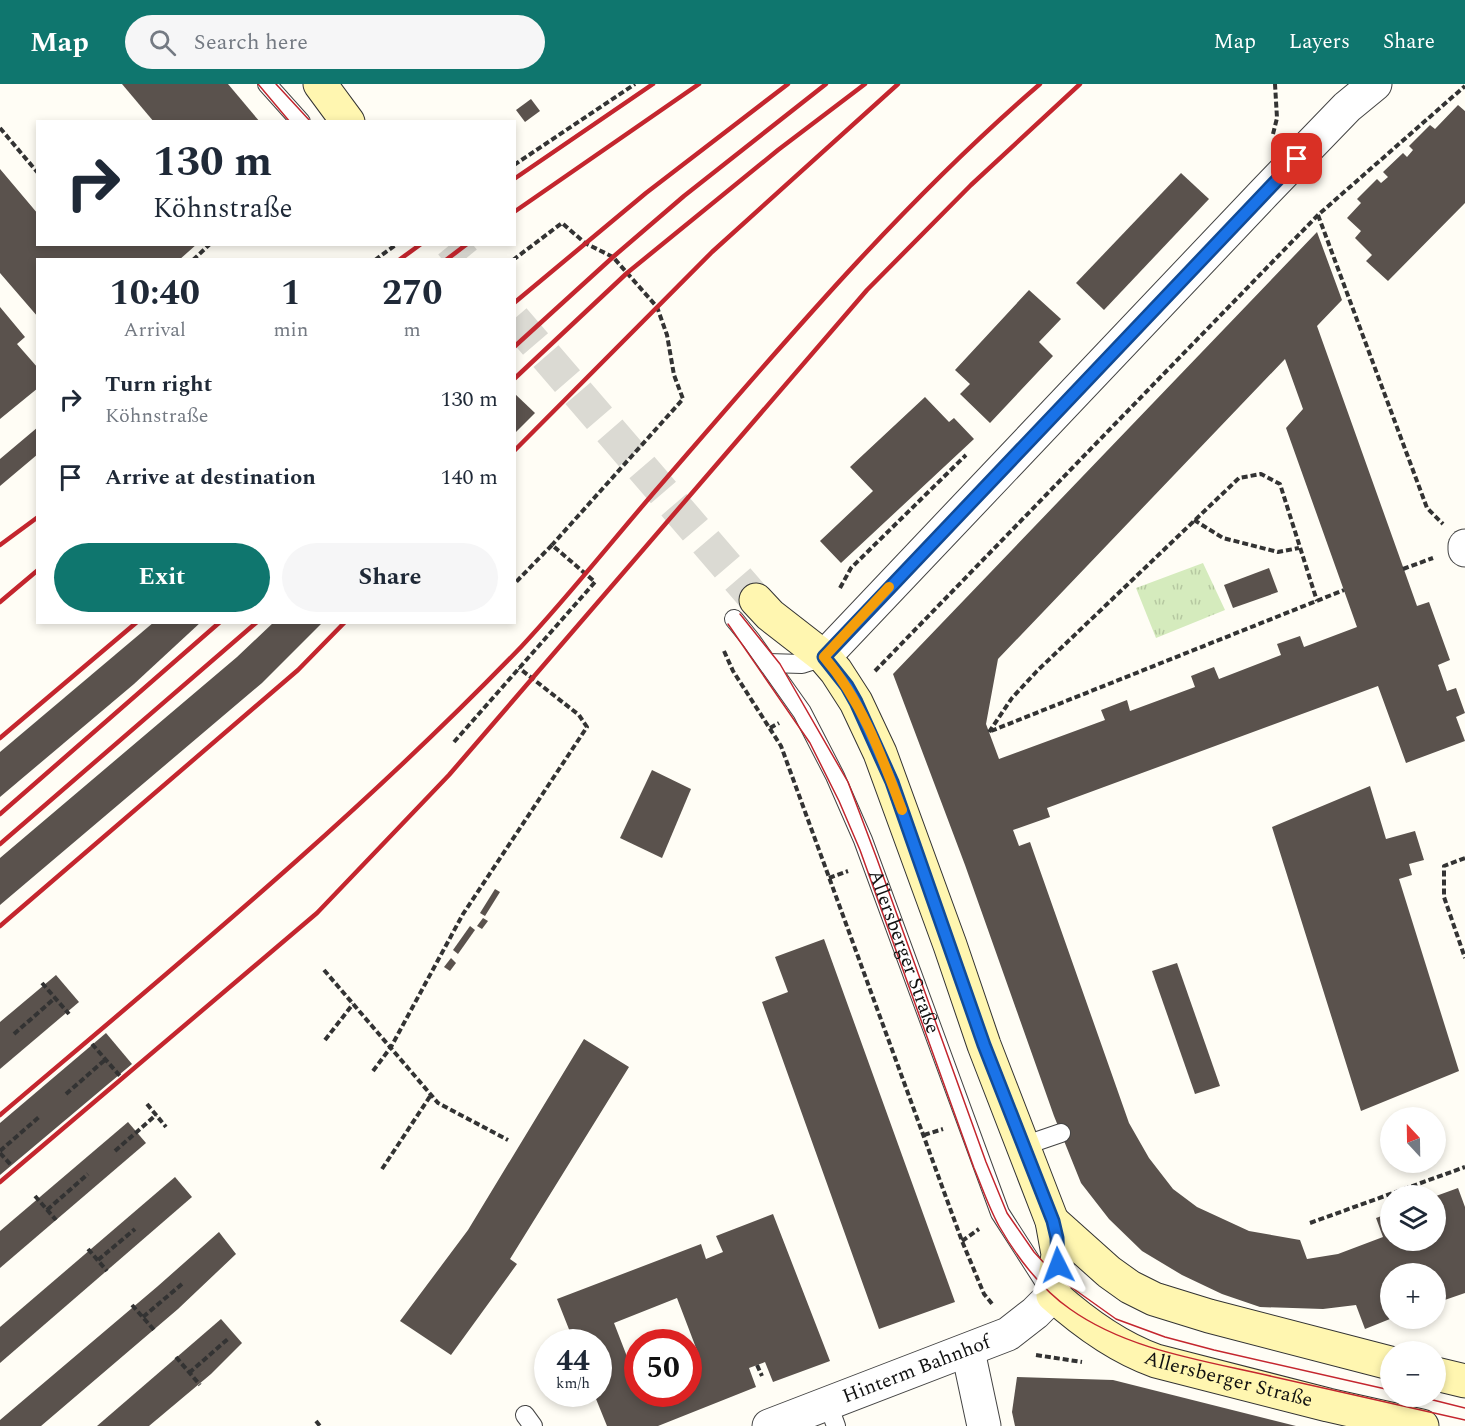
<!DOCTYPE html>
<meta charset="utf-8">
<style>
:root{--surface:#fff;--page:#f6f6f7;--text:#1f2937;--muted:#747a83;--accent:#0f766e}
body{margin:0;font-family:Spectral,serif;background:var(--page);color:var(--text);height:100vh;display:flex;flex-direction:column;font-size:22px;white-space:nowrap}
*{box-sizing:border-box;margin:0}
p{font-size:20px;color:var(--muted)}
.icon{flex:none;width:33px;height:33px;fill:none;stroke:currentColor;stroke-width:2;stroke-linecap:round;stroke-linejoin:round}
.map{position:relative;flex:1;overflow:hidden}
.drawer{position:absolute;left:36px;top:174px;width:480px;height:366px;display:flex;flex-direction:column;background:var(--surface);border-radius:0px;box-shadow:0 3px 9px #0003}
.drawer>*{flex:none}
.guide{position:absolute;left:36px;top:36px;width:480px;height:126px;border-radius:0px;box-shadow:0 3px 9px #0003;background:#fff;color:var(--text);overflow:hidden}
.needle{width:39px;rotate:338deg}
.tools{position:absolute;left:1380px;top:1023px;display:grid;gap:12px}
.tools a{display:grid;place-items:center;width:66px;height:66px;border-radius:50%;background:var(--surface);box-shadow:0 3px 9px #0003;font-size:30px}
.speed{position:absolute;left:534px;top:1245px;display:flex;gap:12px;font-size:30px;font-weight:700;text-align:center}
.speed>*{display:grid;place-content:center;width:78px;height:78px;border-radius:50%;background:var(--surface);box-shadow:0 3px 9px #0003;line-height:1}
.speed small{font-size:15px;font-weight:400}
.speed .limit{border:9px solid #d22;background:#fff;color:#111}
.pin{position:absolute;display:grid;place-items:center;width:51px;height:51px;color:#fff;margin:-26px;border-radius:12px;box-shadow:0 3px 9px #0006}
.me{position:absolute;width:66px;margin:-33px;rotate:357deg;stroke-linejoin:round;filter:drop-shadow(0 0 4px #0008)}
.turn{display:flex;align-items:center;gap:21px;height:126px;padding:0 18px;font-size:27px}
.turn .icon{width:78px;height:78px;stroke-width:2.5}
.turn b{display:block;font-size:42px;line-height:51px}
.eta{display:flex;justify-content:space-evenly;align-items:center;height:102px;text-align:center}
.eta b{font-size:36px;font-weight:700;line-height:42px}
.action{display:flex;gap:12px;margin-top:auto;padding:12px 18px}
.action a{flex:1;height:69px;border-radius:36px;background:var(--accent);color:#fff;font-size:24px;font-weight:700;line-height:69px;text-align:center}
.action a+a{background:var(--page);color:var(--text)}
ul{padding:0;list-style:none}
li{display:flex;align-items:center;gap:18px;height:78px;padding:0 18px}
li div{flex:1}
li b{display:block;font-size:22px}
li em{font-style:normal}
header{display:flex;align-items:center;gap:36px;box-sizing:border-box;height:84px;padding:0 30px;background:var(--accent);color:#fff}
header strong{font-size:28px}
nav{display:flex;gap:33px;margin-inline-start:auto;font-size:21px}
.search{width:420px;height:54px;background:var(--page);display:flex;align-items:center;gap:15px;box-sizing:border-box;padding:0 21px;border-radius:33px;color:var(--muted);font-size:22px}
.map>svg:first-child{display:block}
.park{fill:url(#park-tufts)}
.building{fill:#5a524d;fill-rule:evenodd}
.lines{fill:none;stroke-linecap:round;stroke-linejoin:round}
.secondary-tunnel{stroke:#dbdad3;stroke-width:33;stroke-dasharray:33 16;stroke-linecap:butt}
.service-casing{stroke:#444;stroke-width:20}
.minor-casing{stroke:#444;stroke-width:35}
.tertiary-casing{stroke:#444;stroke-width:35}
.secondary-casing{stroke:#333;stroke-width:35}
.path{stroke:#333;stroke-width:4;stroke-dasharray:6 3;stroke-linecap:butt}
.service{stroke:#fff;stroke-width:18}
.minor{stroke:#fff;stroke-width:33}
.tertiary{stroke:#fff;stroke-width:33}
.secondary{stroke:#fff6b0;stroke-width:33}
.tram{stroke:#c4262e;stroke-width:1.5}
.rail{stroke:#c4262e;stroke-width:4.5}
.route-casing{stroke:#114b97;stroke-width:15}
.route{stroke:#1a73e8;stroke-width:10}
.slow{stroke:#f59e0b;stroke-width:10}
.labels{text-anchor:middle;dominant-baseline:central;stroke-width:6;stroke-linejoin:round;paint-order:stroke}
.street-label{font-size:20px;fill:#111;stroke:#fff}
</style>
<header>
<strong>Map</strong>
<div class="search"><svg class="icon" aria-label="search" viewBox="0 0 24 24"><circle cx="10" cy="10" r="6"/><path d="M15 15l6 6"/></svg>Search here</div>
<nav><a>Map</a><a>Layers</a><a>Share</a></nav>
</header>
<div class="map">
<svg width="1465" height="1342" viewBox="0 0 1465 1342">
<defs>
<pattern id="park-tufts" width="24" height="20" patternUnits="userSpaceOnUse" patternTransform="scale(1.5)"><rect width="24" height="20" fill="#d5ebbd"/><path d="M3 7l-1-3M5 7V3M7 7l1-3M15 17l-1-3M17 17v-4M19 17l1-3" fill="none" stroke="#b6c8a1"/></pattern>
</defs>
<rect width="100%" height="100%" fill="#fffdf5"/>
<polygon class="park" points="1203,479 1225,526 1156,554 1136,504"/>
<g class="building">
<polygon points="122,0 228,0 260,38 154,38"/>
<polygon points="531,15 540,27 525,38 516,26"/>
<polygon points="1458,21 1465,27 1465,119 1388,197 1366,177 1372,171 1355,154 1361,147 1347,134 1361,119 1357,115 1377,95 1381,99 1388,93 1383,88 1403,69 1407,73 1413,66 1409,62 1430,41 1435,45"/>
<polygon points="0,85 38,130 38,160 197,160 179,176 38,176 38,233 0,189"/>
<polygon points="1181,89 1209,115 1104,226 1076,199"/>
<path d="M1317 148 1342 216 1317 242 1417 522 1429 518 1450 576 1438 581 1447 607 1456 604 1465 629 1456 633 1465 657 1406 679 1378 602 1047 724 1050 733 1013 746 1019 762 1030 758 1129 1039 1149 1074 1173 1105 1197 1123 1249 1147 1300 1156 1307 1175 1338 1170 1383 1153 1376 1134 1390 1129V1156H1436V1112L1458 1104 1465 1123V1209L1436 1219V1190H1390V1235L1365 1245 1356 1221 1323 1225 1260 1223 1222 1210 1182 1191 1142 1167 1109 1135 1081 1099 1054 1032 965 781 893 590ZM1285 275 1303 325 1286 344 1357 543 1304 563 1300 552 1277 560 1281 571 1219 595 1214 583 1201 588 1191 592 1195 603 1130 627 1127 616 1101 626 1105 636 999 675 986 640 998 575Z"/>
<polygon points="1029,206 1061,235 1039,258 1053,272 990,339 960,310 970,300 955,286"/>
<polygon points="0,223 25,253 17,260 38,284 38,304 0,335"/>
<polygon points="514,309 535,329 514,350"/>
<polygon points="925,313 949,338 954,334 974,355 841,479 820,457 873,407 850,383"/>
<polygon points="38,343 38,370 0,402 0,375"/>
<polygon points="1269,484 1278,508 1233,524 1224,501"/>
<polygon points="154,538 201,538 134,600 0,713 0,668"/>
<polygon points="274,538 323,538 262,599 0,821 0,774 237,573"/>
<polygon points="652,686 691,705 662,774 620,754"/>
<polygon points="1370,702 1386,755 1415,747 1424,776 1409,780 1412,791 1399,795 1459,987 1361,1027 1272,743"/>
<polygon points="495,805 500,808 485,832 480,829"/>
<polygon points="483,834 488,837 482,845 477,842"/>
<polygon points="470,842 475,846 458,870 453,866"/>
<polygon points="824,855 955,1218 879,1245 762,918 788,908 775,873"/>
<polygon points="451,874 456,879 450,887 444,883"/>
<polygon points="1177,879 1220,1002 1195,1010 1152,887"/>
<polygon points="56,891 79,918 0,985 0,938"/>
<polygon points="106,949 132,980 0,1091 0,1039"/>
<polygon points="584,955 629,983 510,1175 517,1180 451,1271 400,1237 468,1146"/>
<polygon points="128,1038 146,1059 0,1184 0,1147"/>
<polygon points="175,1093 192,1113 0,1279 0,1243"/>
<path d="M773 1130 830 1277 773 1298 765 1278 749 1284 756 1303 658 1342H607L594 1310H598V1258H574L557 1215 701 1160 706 1175 723 1168 716 1152ZM677 1214 701 1277 688 1283V1310H638V1301L614 1239Z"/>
<polygon points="219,1148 236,1170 178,1225 41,1342 0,1342 0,1336 158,1202"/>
<polygon points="221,1235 242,1259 211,1290 149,1342 97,1342"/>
<polygon points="1017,1293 1113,1296 1296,1342 1015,1342 1012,1328"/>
</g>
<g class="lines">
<g class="secondary-tunnel">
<polyline points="451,160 464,176"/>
<polyline points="514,235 756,516"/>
</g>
<g class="service-casing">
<g id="service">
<polyline points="267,0 301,38"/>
<path id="s1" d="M734 535 751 556 802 628 835 692 863 756 1000 1129 1052 1210"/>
<polyline points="768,579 802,580 824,573"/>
<polyline points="1023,1062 1061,1049"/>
<polyline points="828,1320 836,1342"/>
<polyline points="525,1331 533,1342"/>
</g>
</g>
<g class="minor-casing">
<g id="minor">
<polyline points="1465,462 1465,466"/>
<polyline points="968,1267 984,1342"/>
<path id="s2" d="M769 1342 1008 1250 1035 1229 1053 1211"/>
</g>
</g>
<g class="tertiary-casing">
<polyline id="tertiary" points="824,573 1264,109 1347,23 1375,0"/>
</g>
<g class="secondary-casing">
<g id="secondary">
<polyline points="320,0 348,38"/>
<path id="s3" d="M756 516 770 531 824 573 836 587 856 618 880 669 950 861 984 961 1052 1137 1058 1170 1053 1211C1083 1238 1117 1263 1156 1277L1328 1321 1422 1342"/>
<polyline points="1052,1137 1109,1188 1130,1203 1154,1215 1209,1232 1390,1279"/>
<polyline points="1436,1290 1465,1297"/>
</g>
</g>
<g class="path">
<polyline points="0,44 38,89"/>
<polyline points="1273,50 1277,34 1275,0"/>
<polyline points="514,81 635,0"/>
<polyline points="1318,131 1427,424 1443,440"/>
<polyline points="193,176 210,160"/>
<polyline points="375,176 397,160"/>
<polyline points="513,176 562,139 585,159 613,173 657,223 667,251 674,291 683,315 552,461"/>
<polyline points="1194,436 1223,454 1278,468 1299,464"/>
<polyline points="37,458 38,458"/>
<polyline points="1403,485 1433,474"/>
<polyline points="840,504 851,484 966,371"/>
<polyline points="724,567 733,587 781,662 962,1157 984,1210 993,1221"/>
<polyline points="875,587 1318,131 1465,2"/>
<polyline points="770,644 779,639"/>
<polyline points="991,647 1344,506"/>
<polyline points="989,648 1012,614 1037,587 1239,394 1261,390 1280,400 1317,517"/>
<polyline points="454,658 595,498 552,461 514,500"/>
<polyline points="1465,774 1444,782 1444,813 1465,874"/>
<polyline points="829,794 848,787"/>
<polyline points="324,886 438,1019 508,1056"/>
<polyline points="42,899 69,930"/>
<polyline points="14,950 55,914"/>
<polyline points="325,956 353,920"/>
<polyline points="92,960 120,992"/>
<polyline points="373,987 391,963 463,830 587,643 579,631 519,584"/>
<polyline points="66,1010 106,975"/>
<polyline points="147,1020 166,1043"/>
<polyline points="924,1051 943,1045"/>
<polyline points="0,1067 39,1033"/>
<polyline points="115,1067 156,1031"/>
<polyline points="0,1069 12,1082"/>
<polyline points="382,1085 431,1011"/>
<polyline points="35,1112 56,1136"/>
<polyline points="47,1126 88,1090"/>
<polyline points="1310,1139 1465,1083"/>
<polyline points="962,1157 979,1145"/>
<polyline points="88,1165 107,1187"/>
<polyline points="98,1176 135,1145"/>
<polyline points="132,1221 155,1247"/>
<polyline points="143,1233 182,1200"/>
<polyline points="1036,1271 1082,1278"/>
<polyline points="176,1273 200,1301"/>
<polyline points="757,1281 762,1292"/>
<polyline points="189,1289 229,1254"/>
<polyline points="316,1337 320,1342"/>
</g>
<use href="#service" class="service"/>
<use href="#minor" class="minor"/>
<use href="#tertiary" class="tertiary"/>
<use href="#secondary" class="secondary"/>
<g class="tram">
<polyline points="258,0 290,38"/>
<polyline points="276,0 311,38"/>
<polyline points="740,530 780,580 848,698 877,775 986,1078 1007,1129 1034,1168 1057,1193 1116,1235 1165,1253 1214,1266 1390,1306"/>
<path d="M728 540 810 659 839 717 860 766 974 1084C982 1103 989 1124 999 1142 1016 1172 1041 1205 1070 1225 1126 1265 1200 1276 1266 1291 1332 1306 1399 1321 1465 1336"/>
<polyline points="1417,1312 1465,1324"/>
</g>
<g class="rail">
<polyline points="514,95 653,0"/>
<polyline points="514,128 699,0"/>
<polyline points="399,176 421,160"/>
<polyline points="446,176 467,160"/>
<polyline points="514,219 646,109 788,0"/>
<polyline points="514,263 613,173 684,112 826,0"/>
<polyline points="514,295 627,189 778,66 865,0"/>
<polyline points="514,367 712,168 898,0"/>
<polyline points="0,461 38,433"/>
<polyline points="0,518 38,486"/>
<polyline points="0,654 137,538"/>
<polyline points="0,730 220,538"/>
<polyline points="0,760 257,538"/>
<polyline points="0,842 298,586 345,538"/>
<path d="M0 1031C178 880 359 731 521 563 566 515 608 462 651 412 774 270 897 123 1040 0"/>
<polyline points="0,1098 317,829 449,691 867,206 971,101 1080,0"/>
</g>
</g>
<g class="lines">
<g class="route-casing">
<polyline id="route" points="1058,1181 1057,1154 1053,1137 984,961 892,698 856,618 847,602 824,573 1297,75"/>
</g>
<use href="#route" class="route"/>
<path class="slow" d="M889 503 824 573C862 617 882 673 902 726"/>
</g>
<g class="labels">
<g class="street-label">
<text stroke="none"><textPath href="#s1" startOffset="376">Allersberger Straße</textPath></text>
<text stroke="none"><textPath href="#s2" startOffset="158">Hinterm Bahnhof</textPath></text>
<text stroke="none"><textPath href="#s3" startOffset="972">Allersberger Straße</textPath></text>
</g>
</g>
</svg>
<div class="tools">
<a><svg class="needle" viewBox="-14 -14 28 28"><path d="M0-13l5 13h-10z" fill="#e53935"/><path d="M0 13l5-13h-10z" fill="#747a83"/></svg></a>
<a><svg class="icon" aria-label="layers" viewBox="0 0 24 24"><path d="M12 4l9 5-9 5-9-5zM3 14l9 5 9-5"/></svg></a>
<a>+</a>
<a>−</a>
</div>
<div class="speed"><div>44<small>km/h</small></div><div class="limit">50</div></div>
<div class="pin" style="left:1297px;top:75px;background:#d93025"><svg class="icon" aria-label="arrive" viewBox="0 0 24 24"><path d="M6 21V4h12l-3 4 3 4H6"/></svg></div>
<svg class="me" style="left:1058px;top:1181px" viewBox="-20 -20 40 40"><path d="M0-17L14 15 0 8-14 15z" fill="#1a73e8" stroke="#fff" stroke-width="4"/></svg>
<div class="guide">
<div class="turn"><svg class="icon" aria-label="right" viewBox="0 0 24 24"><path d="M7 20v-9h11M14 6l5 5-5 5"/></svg><div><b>130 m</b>Köhnstraße</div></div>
</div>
<section class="drawer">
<div class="eta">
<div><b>10:40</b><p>Arrival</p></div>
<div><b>1</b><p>min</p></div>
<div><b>270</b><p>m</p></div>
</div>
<ul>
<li><svg class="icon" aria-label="right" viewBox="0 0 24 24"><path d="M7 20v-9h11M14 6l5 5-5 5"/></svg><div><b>Turn right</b><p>Köhnstraße</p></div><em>130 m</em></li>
<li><svg class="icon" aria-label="arrive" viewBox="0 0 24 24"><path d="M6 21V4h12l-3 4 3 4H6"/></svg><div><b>Arrive at destination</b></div><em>140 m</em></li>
</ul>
<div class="action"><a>Exit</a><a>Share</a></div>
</section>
</div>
